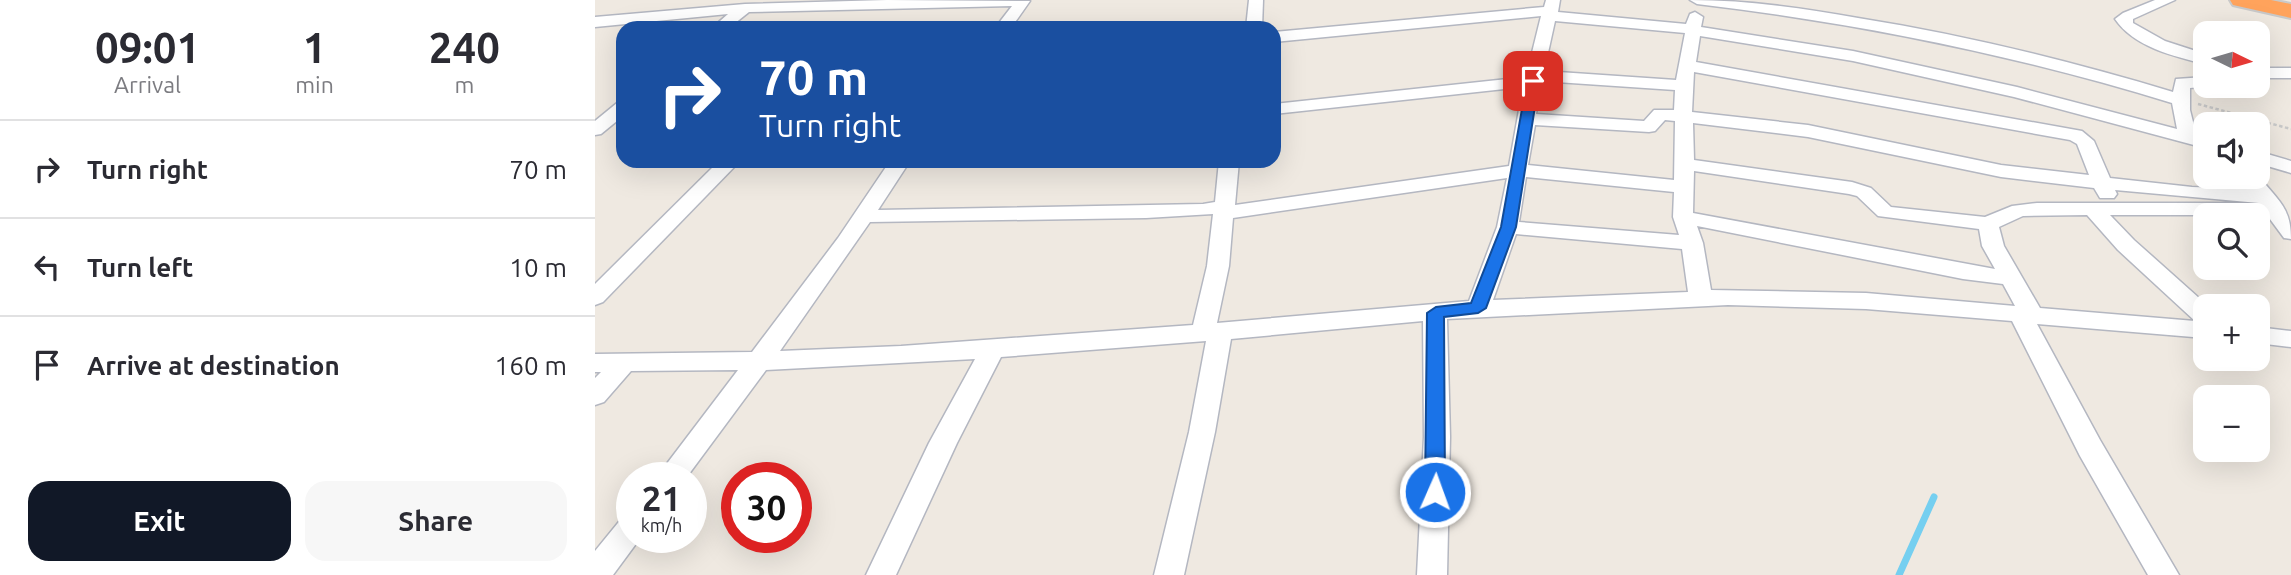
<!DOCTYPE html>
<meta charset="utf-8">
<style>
:root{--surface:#fff;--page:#f7f7f7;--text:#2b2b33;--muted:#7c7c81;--line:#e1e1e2;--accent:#111827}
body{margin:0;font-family:Ubuntu,sans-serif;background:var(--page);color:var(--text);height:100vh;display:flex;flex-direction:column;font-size:26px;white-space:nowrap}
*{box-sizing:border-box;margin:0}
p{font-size:23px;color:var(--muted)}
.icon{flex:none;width:38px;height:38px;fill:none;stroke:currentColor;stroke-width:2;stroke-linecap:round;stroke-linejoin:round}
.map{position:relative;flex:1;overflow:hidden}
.panel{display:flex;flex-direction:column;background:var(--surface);width:595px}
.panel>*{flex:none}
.top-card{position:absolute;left:21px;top:21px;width:665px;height:147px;border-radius:21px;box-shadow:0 7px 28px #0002;background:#1a4fa0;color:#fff;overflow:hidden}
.needle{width:46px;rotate:95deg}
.controls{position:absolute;left:1598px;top:21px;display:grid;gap:14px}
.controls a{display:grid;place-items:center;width:77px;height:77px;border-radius:14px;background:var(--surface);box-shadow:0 7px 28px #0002;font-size:35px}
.speed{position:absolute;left:21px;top:462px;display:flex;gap:14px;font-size:35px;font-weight:700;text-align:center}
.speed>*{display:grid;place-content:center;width:91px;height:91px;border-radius:50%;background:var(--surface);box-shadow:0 7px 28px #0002;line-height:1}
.speed small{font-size:18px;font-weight:400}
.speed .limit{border:10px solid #d22;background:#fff;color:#111}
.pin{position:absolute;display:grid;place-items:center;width:60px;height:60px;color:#fff;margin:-30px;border-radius:14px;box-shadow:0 4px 10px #0006}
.me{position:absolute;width:77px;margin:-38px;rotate:2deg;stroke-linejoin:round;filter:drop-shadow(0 0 5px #0008)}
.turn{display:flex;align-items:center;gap:24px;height:147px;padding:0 28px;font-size:32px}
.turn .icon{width:91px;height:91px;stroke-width:2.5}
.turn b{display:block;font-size:49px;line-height:60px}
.eta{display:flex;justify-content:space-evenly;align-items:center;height:119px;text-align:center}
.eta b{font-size:42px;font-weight:700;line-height:49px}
.action{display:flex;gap:14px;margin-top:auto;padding:14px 28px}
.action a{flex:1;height:80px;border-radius:21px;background:var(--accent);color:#fff;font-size:28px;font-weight:700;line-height:80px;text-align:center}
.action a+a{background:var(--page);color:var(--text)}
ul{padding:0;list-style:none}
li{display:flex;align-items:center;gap:21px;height:98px;padding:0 28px;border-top:2px solid var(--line)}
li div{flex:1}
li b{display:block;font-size:26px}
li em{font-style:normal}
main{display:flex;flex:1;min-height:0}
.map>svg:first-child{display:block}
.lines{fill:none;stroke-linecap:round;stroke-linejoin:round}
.stream{stroke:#75cff0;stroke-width:7}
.minor-casing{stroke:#b4b7c1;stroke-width:3}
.highway-casing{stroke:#c9c9c9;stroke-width:4}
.path{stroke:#c9c9c9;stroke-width:2.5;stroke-dasharray:3.5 2.5;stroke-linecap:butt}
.minor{fill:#fff;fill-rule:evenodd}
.highway{fill:#ffa35c;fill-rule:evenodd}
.route{fill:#1a73e8;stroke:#114b97;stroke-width:2}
</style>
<main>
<section class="panel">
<div class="eta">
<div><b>09:01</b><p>Arrival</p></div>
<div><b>1</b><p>min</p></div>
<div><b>240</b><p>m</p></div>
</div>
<ul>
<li><svg class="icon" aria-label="right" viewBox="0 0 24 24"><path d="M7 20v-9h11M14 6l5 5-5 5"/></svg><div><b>Turn right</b></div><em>70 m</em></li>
<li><svg class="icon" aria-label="left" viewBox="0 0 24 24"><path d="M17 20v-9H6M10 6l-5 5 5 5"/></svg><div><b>Turn left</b></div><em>10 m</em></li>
<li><svg class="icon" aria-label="arrive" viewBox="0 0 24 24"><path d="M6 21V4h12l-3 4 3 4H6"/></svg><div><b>Arrive at destination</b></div><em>160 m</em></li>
</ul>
<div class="action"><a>Exit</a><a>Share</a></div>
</section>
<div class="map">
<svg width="1696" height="575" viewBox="0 0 1696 575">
<rect width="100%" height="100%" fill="#efe9e1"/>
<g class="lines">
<polyline class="stream" points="1304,575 1339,497"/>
<g class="minor-casing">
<g id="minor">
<polygon points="292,0 435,1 416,28 400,28 417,6 154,12 134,28 117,28 133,14 0,27 0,17 150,4"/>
<polygon points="654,0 668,0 667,28 651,28"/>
<path d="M951 0H965L963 12 1091 24 1095 14 1100 12 1108 17 1106 27 1258 51 1422 87 1582 129 1577 103C1421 55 1264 23 1102 4L1095 0C1152 0 1207 8 1263 18 1370 35 1475 61 1578 92L1581 79 1610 77V86H1615L1595 88V110L1601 134 1610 136V148L1419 97 1258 61 1105 36 1101 62 1487 131 1499 141 1515 178 1597 187 1654 189 1645 177H1662V174C1682 200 1696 206 1696 239L1689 238 1672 215H1515L1539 240 1613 306H1610V338L1442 324 1505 440 1584 575H1553L1485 456 1417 321 1271 309 1133 305 852 319 855 437 852 575H822L829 437 828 321 636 339 620 432 589 575H559L594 432 611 341 406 357 362 443 301 575H271L334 443 380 359 171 370 91 478H61L143 370 36 371 9 402 0 405V378L6 372H0V354L157 352 243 238 295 161H315L283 210 608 204 620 202 624 161H644L640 205 914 166 928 87 679 114V104L931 77 946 16 679 42V32L949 7ZM960 21 1090 33 1081 80 949 71ZM1099 72 1475 140 1482 144 1494 175 1406 165 1213 125 1097 112ZM946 81 1080 90 1079 110H1059L1049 121 941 114ZM1070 120 1080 121 1079 180 933 165 940 125 1054 132 1060 131ZM1098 123 1213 137 1406 177 1499 188 1505 198H1519L1522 194 1520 190 1664 203H1442L1417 206 1390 217 1296 207 1276 188 1257 182 1099 160ZM1099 171 1254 194 1262 196 1283 216 1384 229 1387 246 1400 269 1098 213ZM931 177 1079 192 1078 217 1084 235 924 222ZM912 178 902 227 874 301 622 323 634 266 638 218ZM618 214 612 266 598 325 306 346 185 351 275 222 551 218ZM1492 215 1523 250 1600 321 1445 308 1409 246 1404 227 1428 216ZM1102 226 1368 279 1408 284 1420 306 1271 293 1116 290 1108 243ZM921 234 1087 249 1093 292 898 300Z"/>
<path d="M1560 0H1580L1538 19V23L1570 41 1610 54V64C1578 56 1539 47 1520 19L1528 13Z"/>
<rect x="1662" y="68" width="34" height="10"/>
<polygon points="28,102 28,116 6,134 0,135 0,121 22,103"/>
<polygon points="1662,151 1696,161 1696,173 1662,163"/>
<polygon points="124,161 145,161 8,302 0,305 0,284"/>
<polygon points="1662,327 1696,331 1696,347 1662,343"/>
<polygon points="37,515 37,537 46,537 18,575 0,575 0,551 27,518"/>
</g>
</g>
<g class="highway-casing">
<polygon id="highway" points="1635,0 1676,0 1696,4 1696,18 1638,5"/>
</g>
<polyline class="path" points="1603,104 1696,129"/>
<use href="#minor" class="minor"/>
<use href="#highway" class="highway"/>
</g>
<polygon class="route" points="938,78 944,81 921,227 891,308 883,313 849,317 850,492 847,498 840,500 833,498 830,492 832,313 841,307 876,303 906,227 932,81"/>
</svg>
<div class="controls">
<a><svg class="needle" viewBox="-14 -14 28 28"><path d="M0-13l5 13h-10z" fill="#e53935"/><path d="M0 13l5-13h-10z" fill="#7c7c81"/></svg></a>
<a><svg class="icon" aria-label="sound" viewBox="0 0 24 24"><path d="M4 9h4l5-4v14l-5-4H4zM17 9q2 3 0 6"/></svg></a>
<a><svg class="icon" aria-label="search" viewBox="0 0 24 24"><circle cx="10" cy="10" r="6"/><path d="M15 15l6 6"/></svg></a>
<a>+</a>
<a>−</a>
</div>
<div class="speed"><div>21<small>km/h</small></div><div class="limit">30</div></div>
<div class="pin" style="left:938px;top:81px;background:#d93025"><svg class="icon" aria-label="arrive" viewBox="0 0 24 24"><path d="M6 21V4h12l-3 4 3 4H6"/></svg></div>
<svg class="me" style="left:840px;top:492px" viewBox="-20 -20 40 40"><circle r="17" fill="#1a73e8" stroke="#fff" stroke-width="3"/><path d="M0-11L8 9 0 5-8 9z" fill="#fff"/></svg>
<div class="top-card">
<div class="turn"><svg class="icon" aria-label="right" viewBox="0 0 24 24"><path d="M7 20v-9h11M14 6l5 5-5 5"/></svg><div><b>70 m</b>Turn right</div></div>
</div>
</div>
</main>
